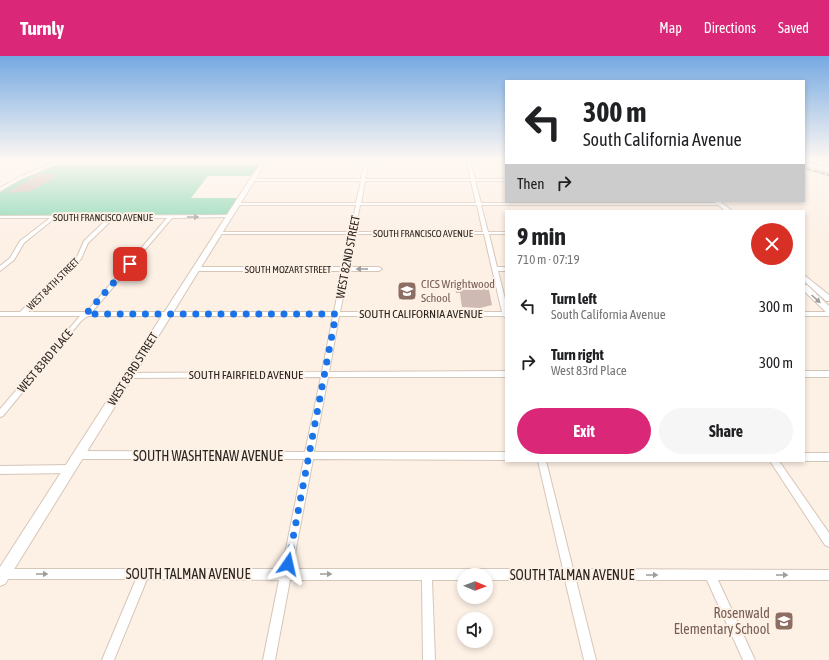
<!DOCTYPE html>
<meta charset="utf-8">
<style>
:root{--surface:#fff;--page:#f6f6f6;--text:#202124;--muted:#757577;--accent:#db2777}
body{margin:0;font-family:"Asap Condensed",sans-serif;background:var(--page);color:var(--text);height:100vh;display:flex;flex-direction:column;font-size:15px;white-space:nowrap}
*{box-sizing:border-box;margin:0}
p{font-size:13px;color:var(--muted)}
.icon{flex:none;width:22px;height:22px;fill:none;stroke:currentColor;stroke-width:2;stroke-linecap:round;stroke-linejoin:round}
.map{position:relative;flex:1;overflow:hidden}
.drawer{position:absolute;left:505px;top:154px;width:300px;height:252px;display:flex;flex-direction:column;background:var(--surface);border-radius:0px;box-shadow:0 2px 6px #0003}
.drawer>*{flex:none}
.top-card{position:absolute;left:505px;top:24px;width:300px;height:122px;border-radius:0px;box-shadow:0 2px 6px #0003;background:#fff;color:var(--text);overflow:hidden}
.needle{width:26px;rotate:91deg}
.controls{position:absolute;left:457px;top:512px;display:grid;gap:8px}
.controls a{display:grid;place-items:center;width:36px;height:36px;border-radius:50%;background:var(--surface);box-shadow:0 2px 6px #0003;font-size:20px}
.pin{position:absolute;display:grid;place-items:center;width:34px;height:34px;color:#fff;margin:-17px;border-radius:8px;box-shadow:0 2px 6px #0006}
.me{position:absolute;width:44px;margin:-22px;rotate:11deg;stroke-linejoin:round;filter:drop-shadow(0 0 3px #0008)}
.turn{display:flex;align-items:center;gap:14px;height:84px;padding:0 12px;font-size:18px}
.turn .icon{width:52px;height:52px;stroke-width:2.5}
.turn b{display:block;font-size:28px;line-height:34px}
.then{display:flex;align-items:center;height:38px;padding:0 12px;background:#0003;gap:8px;font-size:15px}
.round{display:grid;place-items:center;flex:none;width:42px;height:42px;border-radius:21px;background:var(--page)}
.head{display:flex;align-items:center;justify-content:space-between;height:68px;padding:0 12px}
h1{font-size:24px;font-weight:700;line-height:30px}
.action{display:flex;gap:8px;margin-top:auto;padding:8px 12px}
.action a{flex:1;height:46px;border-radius:24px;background:var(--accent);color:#fff;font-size:16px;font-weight:700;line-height:46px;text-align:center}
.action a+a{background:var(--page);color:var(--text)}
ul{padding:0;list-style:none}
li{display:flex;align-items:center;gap:12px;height:56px;padding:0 12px}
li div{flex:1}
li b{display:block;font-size:15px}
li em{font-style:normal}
header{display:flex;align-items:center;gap:24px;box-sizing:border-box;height:56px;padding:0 20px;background:var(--accent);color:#fff}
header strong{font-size:19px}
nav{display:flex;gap:22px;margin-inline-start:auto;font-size:14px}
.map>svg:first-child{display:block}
.green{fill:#87d6b2}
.building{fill:#cebab2}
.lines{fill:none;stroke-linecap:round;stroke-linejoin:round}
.street-casing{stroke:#d6c6b8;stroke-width:2}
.secondary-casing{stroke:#d6c6b8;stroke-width:2}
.street{fill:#fff;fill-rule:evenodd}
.secondary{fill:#fff;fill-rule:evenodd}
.rail-casing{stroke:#938981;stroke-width:2}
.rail{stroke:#fdf0e5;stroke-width:1;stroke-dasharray:3.5;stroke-linecap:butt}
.oneway{fill:#a09d9b}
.route{stroke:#1a73e8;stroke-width:7;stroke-dasharray:0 12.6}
.labels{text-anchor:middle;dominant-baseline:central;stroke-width:4;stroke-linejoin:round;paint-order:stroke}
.far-street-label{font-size:10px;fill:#2b2520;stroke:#fdf0e5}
.street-label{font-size:12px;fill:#2b2520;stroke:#fdf0e5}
.education-label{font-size:12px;fill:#785e54;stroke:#fdf0e5;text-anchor:start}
.near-street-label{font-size:14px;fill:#2b2520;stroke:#fdf0e5}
.near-education-label{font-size:14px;fill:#785e54;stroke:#fdf0e5;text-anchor:end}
</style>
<header>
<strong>Turnly</strong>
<nav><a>Map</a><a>Directions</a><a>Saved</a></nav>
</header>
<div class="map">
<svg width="829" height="604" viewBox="0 0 829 604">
<rect width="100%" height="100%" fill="#fdf0e5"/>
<polygon class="green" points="56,108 257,108 259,109 252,120 208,120 191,142 238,142 228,158 225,159 0,160 0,136 28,120"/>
<g class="building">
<polygon points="38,118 55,118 54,121 56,121 31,135 6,137"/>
<polygon points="457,226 485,226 486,229 488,229 492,249 480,252 462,251 460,237 456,237 455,229 457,229"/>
</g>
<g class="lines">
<g class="street-casing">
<g id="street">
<path d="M265 103H506L470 104 475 123H506V125H475L481 147H720L722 148 720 149H481L488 176H506V178H489L497 211H506V215H498L506 247V262L503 260H339L329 316 506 315V321H328L314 396H506V404L313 403 292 513H563L538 405H546L573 513 829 514V524H718L755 604H743L707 524H576L596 604H584L565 524H486V519H464V524H432L435 604H423L422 524H290L275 604H263L279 524 147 523 114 604H102L136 523H3L0 522V514L3 513H282L304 403H78L75 402 74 399 75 396 78 395 305 396 321 321 129 322 126 321 125 319 126 317 322 316 333 260H88L81 265 3 360 0 361V353L80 260H0V256H20L77 201 84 185 108 162H55L24 187 14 204 0 215V210L10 202 20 185 50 162H0V160L232 159V160L230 161 172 162 92 256H334L342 215H197L194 213 197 211H343L350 178H218V177L220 176H350L356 149H238L236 148 238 147H356L361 125H253L251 124 253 123H361L365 105H266ZM466 104 471 123H365L369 105ZM365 125H471L476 147H361ZM360 149H477L483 176H355ZM114 162H167L90 252 85 256H28L81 203 88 187ZM355 178H484L502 256H340L348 215H379L382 213 379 211H349Z"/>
<polygon points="59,105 61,106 264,106 266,107 264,108 57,108 21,123 0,135 0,132 19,121"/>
<rect x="804" y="256" width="25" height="4"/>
<rect x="804" y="315" width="25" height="6"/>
<rect x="804" y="397" width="25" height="8"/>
<polygon points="770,405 779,405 829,477 829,491 825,489"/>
<polygon points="69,409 72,410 73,413 72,416 69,417 0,418 0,410"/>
</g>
</g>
<g class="secondary-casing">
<g id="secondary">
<polygon points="263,103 268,103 5,528 0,530 0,511"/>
<polygon points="804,106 829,112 829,116 804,109"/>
<polygon points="714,145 720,145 732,155 725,155"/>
<polygon points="804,219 829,239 829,245 826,245 804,225"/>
<polygon points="804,229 807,229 829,250 829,256 826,256 804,235"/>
</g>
</g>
<use href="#street" class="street"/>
<use href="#secondary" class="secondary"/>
<g class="rail-casing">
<polyline id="rail" points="804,112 829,119"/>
</g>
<use href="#rail" class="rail"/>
</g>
<defs><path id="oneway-solid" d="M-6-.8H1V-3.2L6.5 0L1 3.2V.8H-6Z"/></defs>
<g class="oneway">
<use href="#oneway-solid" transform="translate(193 161)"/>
<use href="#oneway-solid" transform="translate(362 213) rotate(180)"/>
<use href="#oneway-solid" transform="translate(816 243) rotate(42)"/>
<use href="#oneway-solid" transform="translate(42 518)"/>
<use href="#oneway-solid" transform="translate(326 518)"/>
<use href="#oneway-solid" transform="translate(652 519)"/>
<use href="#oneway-solid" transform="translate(782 519)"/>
</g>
<linearGradient id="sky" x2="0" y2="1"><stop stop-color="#75a9e2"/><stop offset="0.55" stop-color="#fef8f3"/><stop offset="1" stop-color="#fef8f3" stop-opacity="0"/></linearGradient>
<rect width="829" height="188" fill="url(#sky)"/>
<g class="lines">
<polyline class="route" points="130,208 86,258 336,258 288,508"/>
</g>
<defs>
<g id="school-square" transform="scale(1)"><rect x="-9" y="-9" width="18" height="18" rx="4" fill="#8d6e63" stroke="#fdf0e5"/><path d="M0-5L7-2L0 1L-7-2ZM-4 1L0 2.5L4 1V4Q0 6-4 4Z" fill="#fff"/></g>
</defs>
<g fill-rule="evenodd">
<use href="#school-square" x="407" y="235"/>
<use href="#school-square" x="784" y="565"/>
</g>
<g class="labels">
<g class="far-street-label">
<text x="103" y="161">SOUTH FRANCISCO AVENUE</text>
<text x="423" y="177">SOUTH FRANCISCO AVENUE</text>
<text x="288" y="213">SOUTH MOZART STREET</text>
<text transform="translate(53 228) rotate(-45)">WEST 84TH STREET</text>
</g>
<g class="street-label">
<text transform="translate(348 201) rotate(-79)">WEST 82ND STREET</text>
<text x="421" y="258">SOUTH CALIFORNIA AVENUE</text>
<text transform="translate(45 305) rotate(-50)">WEST 83RD PLACE</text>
<text transform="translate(133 313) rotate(-58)">WEST 83RD STREET</text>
<text x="246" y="319">SOUTH FAIRFIELD AVENUE</text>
</g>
<g class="education-label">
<text x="421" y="228">CICS Wrightwood<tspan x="421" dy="14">School</tspan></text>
</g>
<g class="near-street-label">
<text x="208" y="400">SOUTH WASHTENAW AVENUE</text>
<text x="188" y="518">SOUTH TALMAN AVENUE</text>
<text x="572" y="519">SOUTH TALMAN AVENUE</text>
</g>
<g class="near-education-label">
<text x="770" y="557">Rosenwald<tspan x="770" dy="16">Elementary School</tspan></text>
</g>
</g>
</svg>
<div class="controls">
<a><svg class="needle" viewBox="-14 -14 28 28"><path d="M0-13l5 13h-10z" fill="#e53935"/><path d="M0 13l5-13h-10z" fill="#757577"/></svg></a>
<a><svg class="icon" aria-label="sound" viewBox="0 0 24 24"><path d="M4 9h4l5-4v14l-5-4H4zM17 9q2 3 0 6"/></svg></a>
</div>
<div class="pin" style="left:130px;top:208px;background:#d93025"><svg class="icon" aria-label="arrive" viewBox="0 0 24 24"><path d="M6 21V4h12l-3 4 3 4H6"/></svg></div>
<svg class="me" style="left:288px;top:508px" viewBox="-20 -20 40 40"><path d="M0-17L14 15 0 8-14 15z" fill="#1a73e8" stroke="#fff" stroke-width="4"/></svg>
<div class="top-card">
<div class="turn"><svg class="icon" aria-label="left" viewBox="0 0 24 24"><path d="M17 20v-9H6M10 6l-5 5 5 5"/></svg><div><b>300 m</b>South California Avenue</div></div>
<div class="then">Then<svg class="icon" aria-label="right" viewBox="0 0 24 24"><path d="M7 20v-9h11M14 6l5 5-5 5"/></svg></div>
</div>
<section class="drawer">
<div class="head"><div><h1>9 min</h1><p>710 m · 07:19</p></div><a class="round" style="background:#d93025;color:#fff"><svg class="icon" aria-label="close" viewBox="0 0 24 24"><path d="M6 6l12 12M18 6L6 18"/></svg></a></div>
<ul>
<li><svg class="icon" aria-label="left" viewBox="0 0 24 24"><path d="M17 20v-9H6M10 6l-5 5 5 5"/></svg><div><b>Turn left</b><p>South California Avenue</p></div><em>300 m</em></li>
<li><svg class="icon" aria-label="right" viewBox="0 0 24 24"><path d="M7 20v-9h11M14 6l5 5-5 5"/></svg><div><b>Turn right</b><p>West 83rd Place</p></div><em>300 m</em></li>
</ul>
<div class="action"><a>Exit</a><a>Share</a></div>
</section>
</div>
